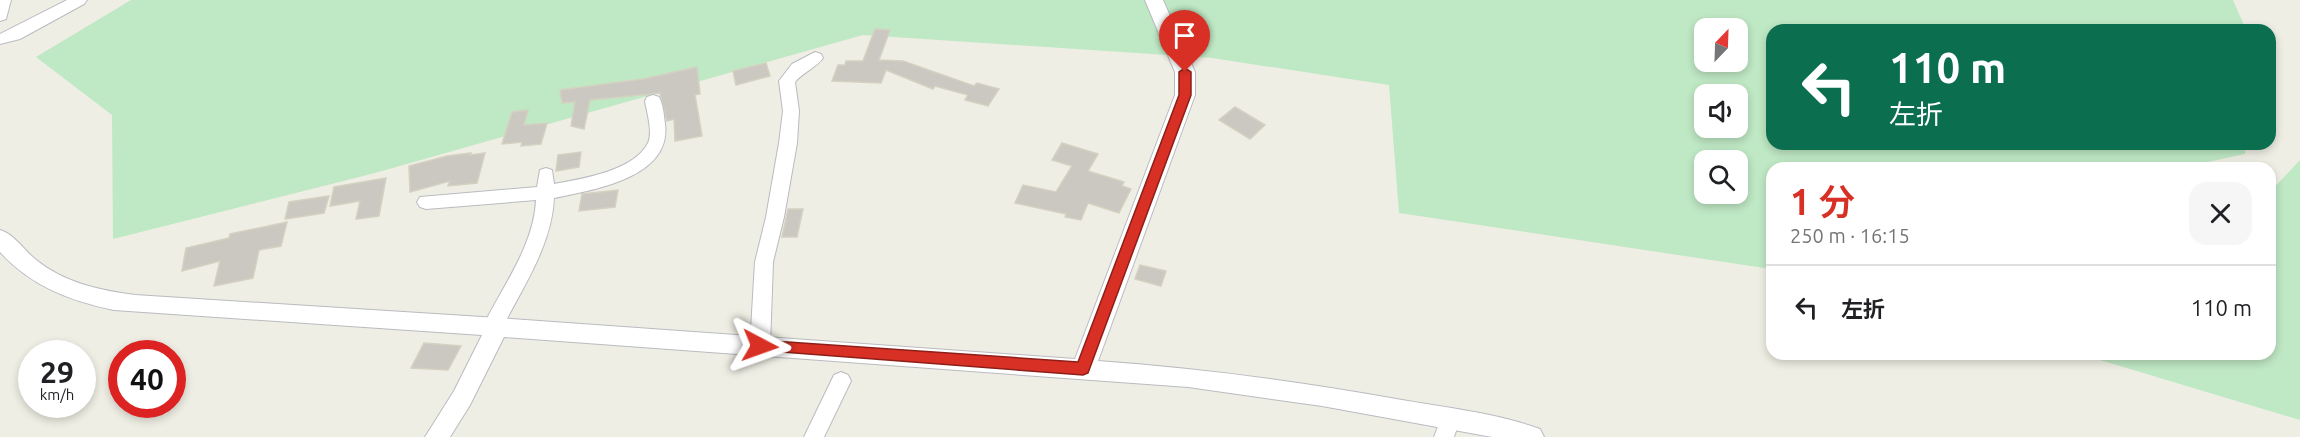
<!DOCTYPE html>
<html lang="ja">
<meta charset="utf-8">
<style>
:root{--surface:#fff;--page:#f6f6f6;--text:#202124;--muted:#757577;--line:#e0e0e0;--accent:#d93025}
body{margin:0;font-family:Ubuntu,"Noto Sans JP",sans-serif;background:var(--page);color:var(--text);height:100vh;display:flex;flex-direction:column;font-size:22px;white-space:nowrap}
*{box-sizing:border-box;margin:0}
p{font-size:20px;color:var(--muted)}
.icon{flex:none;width:33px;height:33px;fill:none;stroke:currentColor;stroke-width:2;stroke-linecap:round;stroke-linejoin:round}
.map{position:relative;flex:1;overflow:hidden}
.panel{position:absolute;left:1766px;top:162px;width:510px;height:198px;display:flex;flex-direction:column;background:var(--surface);border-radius:18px;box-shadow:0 3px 9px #0003}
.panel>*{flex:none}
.banner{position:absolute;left:1766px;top:24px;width:510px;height:126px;border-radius:18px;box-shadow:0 3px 9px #0003;background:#0b6e4f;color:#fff;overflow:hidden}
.needle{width:39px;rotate:23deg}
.fabs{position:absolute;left:1694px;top:18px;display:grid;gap:12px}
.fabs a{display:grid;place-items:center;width:54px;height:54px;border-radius:12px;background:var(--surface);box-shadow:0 3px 9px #0003;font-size:30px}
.speed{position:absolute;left:18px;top:340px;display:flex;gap:12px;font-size:30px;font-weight:700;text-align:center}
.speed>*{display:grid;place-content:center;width:78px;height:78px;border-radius:50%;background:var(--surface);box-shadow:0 3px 9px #0003;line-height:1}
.speed small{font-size:15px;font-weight:400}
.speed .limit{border:9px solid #d22;background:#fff;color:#111}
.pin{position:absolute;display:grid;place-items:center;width:51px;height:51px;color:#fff;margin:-62px -26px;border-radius:50% 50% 50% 0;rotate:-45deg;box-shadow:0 0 6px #0007}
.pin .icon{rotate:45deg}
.me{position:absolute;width:66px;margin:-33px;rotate:94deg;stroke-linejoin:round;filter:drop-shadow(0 0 4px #0008)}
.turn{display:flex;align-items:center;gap:21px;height:126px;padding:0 24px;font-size:27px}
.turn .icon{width:78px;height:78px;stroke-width:2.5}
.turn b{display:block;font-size:42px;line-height:51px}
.round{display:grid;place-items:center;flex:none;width:63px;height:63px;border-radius:18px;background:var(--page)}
.summary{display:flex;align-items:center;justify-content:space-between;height:102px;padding:0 24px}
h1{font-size:36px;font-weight:600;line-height:45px;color:var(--accent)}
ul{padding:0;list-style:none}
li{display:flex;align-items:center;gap:18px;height:84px;padding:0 24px;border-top:2px solid var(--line)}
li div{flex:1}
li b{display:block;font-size:22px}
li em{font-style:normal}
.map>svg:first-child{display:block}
.green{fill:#bfe8c4;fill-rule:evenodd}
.building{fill:#cac8c1;stroke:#d4d1c1;stroke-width:1.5}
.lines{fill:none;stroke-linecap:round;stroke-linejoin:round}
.minor-casing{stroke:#b9bbc0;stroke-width:2}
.tertiary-casing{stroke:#b9bbc0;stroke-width:2}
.minor{fill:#fff;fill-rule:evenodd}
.tertiary{fill:#fff;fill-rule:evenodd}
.route{fill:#d93025;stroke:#8d1f18;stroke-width:1.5}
</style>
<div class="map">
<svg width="2300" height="437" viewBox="0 0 2300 437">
<rect width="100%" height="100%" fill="#efeee4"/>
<g class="green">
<path d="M131 0H2233L2246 30H1772V144H2246L2245 154 2180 168H1772L1771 269 1399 213 1389 85 1212 58 863 35 375 173 113 239 112 115 36 57ZM1704 28H1737V62H1704ZM1704 94H1737V128H1704ZM1704 160H1737V194H1704Z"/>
<polygon points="2300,160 2300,420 2080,354 2270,354 2270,192"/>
</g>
<g class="building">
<polygon points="875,29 890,30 879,60 903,61 974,86 977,83 999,89 988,106 965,100 968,95 935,86 933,89 886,70 881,83 832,81 838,65 845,65 846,61 863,61"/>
<polygon points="766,63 770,76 736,85 733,71"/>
<polygon points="697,67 700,94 695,95 702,136 675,141 674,119 667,121 660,93 590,100 584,129 571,126 575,102 562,103 560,90 643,79"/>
<polygon points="1235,107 1265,125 1250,139 1219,120"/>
<polygon points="528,110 524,125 547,123 541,144 521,146 522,142 502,144 512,112"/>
<polygon points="1062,143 1098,154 1088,171 1124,182 1122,186 1131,189 1119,213 1088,203 1081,220 1065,217 1066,214 1015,203 1023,185 1056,192 1072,166 1052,160"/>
<polygon points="581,152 579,167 556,171 558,155"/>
<polygon points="471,153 470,155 485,153 477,183 448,186 450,181 410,192 409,166 447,156"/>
<polygon points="386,178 379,216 356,219 360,201 330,206 334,187"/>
<polygon points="618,190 615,207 579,211 582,194"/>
<polygon points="329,196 324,213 285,219 289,202"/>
<polygon points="788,209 803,209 797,237 782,237"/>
<polygon points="287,222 281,246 259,250 253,278 214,286 220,261 182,271 186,248 229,238 230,234"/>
<polygon points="1140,265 1166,271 1161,286 1135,279"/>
<polygon points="424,343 461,346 448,370 411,368"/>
</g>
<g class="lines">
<g class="minor-casing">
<g id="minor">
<polygon points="67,0 87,0 84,4 20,39 0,44 0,34"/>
<path d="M815 52 821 54 823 58C816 68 803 72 795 82L799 111 797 143 784 217 773 262 770 346 767 352 760 354 753 352 750 346 755 262 766 217 779 143 783 111 779 81 792 64Z"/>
<path d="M653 95 659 97C663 104 664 115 665 124 672 178 593 190 554 198 552 246 521 290 500 332L493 334 486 332 483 326C503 286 534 245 536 200L426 209 420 207 417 202 420 197 537 187 540 170 546 168 552 170 554 184C581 179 634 171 648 143 653 132 647 113 645 101L647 97Z"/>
<polygon points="841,372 848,375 851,381 824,437 804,437 834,375"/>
<polygon points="1450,410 1457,413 1460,419 1454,437 1434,437 1443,413"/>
</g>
</g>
<g class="tertiary-casing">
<g id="tertiary">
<polygon points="0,0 11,0 6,19 0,21"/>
<path d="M1145 0H1163L1195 72V95L1098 361C1200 368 1301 382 1402 400 1448 408 1496 413 1540 429L1544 437H1492L1322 406 1188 387 504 337 470 405 450 437H425L454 391 482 335 114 310C70 301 31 286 0 252V230C14 234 24 250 35 259 64 283 99 290 135 295L498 318 1075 359 1175 95V72Z"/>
</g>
</g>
<use href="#minor" class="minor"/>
<use href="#tertiary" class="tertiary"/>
</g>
<polygon class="route" points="1185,68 1191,72 1191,95 1088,373 1083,375 755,350 753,346 755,341 760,340 1078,362 1179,95 1179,72"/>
</svg>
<div class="fabs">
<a><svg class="needle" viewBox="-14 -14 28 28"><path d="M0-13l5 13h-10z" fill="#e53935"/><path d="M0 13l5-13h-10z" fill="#757577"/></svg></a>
<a><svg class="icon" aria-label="sound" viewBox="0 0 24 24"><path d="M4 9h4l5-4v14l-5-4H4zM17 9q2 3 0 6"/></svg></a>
<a><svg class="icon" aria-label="search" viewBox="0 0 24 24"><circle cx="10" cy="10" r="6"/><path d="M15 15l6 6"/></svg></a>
</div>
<div class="speed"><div>29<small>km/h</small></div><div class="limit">40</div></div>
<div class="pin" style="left:1185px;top:72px;background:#d93025"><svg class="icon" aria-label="arrive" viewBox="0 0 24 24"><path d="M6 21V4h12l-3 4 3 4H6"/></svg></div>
<svg class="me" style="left:760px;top:346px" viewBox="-20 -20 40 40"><path d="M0-17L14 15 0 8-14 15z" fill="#d93025" stroke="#fff" stroke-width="4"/></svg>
<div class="banner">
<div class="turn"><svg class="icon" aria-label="left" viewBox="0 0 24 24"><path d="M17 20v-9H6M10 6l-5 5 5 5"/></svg><div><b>110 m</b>左折</div></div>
</div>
<section class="panel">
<div class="summary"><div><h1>1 分</h1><p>250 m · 16:15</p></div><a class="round"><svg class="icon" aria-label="close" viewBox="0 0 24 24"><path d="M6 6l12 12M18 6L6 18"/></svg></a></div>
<ul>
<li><svg class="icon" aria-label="left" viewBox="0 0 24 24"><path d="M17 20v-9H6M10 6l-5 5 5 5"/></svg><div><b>左折</b></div><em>110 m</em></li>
</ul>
</section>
</div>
